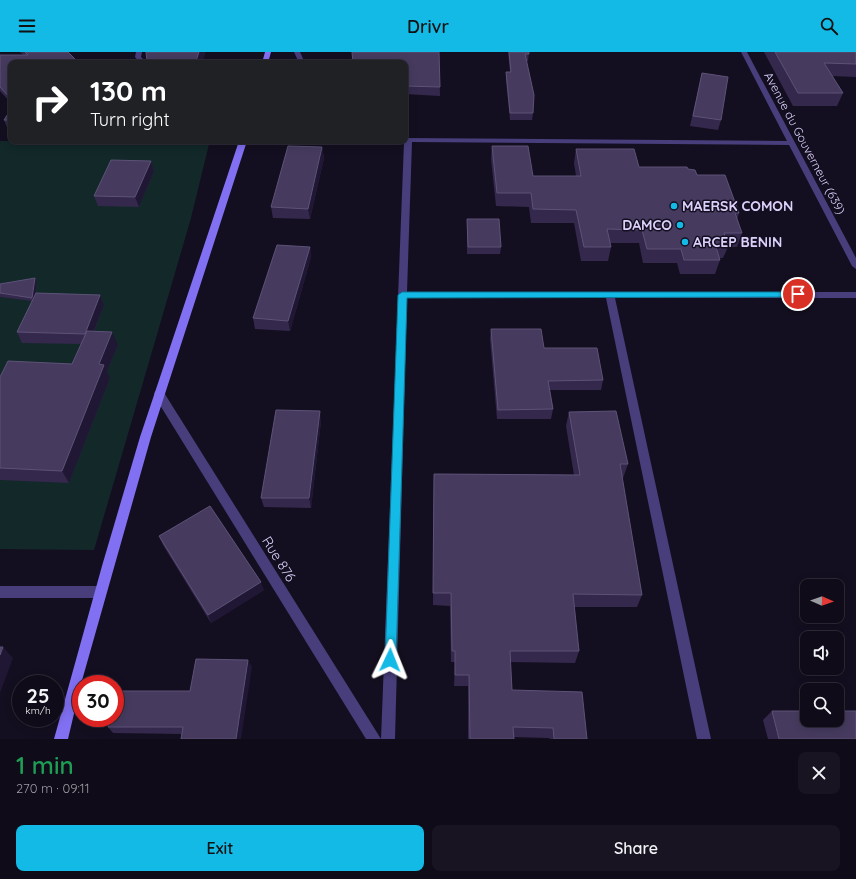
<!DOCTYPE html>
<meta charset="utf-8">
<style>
:root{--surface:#0f0b18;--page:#181421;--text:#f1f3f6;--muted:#9b9ba2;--line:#2f2b37;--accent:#13bae6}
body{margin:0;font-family:Quicksand,sans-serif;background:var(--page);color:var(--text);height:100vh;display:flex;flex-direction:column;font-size:15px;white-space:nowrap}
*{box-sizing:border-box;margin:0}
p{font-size:13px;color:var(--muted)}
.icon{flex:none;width:22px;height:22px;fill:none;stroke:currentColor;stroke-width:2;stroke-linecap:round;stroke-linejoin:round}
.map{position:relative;height:687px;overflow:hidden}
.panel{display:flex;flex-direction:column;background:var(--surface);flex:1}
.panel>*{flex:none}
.hud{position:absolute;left:8px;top:8px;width:400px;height:84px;border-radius:8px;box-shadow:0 2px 10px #0003,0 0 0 1px var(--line);background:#202124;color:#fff;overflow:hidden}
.needle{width:26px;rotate:92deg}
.fabs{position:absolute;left:800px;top:527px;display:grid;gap:8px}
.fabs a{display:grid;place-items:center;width:44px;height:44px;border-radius:8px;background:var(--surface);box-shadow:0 2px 10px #0003,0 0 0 1px var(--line);font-size:20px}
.speed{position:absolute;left:12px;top:623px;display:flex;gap:8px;font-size:20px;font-weight:700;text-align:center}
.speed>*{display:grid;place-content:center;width:52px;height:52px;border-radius:50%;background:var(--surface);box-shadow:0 2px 10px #0003,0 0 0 1px var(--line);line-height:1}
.speed small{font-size:10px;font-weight:400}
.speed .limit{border:6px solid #d22;background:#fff;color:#111}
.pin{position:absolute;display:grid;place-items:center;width:34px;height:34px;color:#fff;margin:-17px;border:2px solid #fff;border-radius:50%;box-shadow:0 1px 4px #0007}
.me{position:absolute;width:44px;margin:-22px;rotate:2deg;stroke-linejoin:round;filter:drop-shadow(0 0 3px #0008)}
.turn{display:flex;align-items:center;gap:14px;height:84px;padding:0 16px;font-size:18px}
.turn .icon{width:52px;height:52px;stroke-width:2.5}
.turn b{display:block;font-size:28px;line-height:34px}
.round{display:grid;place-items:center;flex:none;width:42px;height:42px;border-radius:8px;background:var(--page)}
.summary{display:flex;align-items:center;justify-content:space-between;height:68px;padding:0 16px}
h1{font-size:24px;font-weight:600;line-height:30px;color:#1e9e55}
.button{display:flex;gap:8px;margin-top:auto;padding:8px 16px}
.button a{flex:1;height:46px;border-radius:8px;background:var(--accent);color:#111;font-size:16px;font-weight:600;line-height:46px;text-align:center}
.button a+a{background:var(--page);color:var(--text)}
header{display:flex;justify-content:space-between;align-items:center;height:52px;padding:0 16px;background:var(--accent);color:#111;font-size:18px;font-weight:600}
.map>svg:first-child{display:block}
.green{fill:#122829}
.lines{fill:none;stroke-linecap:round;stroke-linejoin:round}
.lane{fill:#473e7b;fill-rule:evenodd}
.street{fill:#473e7b;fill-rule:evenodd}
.secondary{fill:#8270f3;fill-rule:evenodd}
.wall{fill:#34294c}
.shaded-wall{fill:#1f1733}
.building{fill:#463b5f;stroke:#5d5277}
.route{fill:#13bae6;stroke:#0c7996}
.poi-dot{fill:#13bae6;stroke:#140f20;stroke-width:1.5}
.labels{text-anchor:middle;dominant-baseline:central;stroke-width:3;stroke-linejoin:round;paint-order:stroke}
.far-street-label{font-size:12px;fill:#dbd1fb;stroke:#140f20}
.poi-label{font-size:14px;font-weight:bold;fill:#dbd1fb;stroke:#140f20;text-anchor:start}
.street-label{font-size:14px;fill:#dbd1fb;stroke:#140f20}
</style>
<header><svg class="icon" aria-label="menu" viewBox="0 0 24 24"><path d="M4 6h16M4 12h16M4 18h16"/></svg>Drivr<svg class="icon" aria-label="search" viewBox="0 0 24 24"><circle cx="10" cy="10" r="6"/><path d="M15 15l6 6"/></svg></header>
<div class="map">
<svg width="856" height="687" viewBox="0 0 856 687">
<rect width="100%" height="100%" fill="#140f20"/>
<polygon class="green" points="0,89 209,92 191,166 94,498 0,497"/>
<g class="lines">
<polygon class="lane" points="136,0 142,0 141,5 147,11 140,11 135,5"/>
<g class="street">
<polygon points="294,0 300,0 305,11 299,11"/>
<polygon points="741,0 747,0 856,206 856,217 852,214 789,93 412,90 407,240 856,240 856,246 615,246 711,687 697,687 606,246 407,246 395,687 381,687 404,90 402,89 405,89 405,86 787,89"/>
<polygon points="159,338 163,339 381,687 366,687 155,345 154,342 155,339"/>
<polygon points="0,534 100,534 104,536 106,540 104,544 100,546 0,546"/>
</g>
<g class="secondary">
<polygon points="265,0 271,0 268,11 262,11"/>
<polygon points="239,89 247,89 151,385 81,632 68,687 54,687 102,514 140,385"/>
</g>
</g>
<g class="wall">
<polygon points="20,0 68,0 11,11 11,51 0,39 0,3 24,3"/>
<polygon points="352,0 439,0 440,44 405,42 405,11 353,11"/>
<polygon points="508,0 529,0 528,9 526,9 533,61 532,68 510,68 506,27 506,20 510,20"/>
<polygon points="764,0 856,0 856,25 832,24 843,41 837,54 793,54"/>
<polygon points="702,21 721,68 718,78 690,74"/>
<polygon points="11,57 11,75 7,75 4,68"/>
<polygon points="492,94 533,124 576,124 574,111 576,97 639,115 688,117 697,123 739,161 737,168 742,181 737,195 728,195 723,206 719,206 720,208 715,222 680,222 677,211 643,211 639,191 610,191 611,195 608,209 581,209 574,171 531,171 529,155 496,154 491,107"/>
<polygon points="322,95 324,106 310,167 273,166 271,155"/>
<polygon points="151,109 154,119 139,155 98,154 94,144"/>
<polygon points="467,167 501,195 500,202 467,202"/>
<polygon points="310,195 311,205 290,279 255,277 253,266"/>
<polygon points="35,226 37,230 35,244 100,243 104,253 94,280 118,293 107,319 110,326 69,431 0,428 0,325 72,312 81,292 22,291 17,280 32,249 0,245 0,232"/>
<polygon points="491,277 603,328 601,338 550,338 553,357 551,367 497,367 490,287"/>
<polygon points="569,360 628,412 623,426 622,426 642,543 637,555 574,555 579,599 575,611 510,610 512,638 587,687 550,687 549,686 514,685 514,687 468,687 468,634 454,634 455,610 451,610 450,554 433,553 434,422 574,423 566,374"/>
<polygon points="321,369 311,456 264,455 261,446"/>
<polygon points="159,484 264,538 211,571 163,493"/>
<polygon points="252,615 182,682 113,681 108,675 190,639"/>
<polygon points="772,659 856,687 768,687 763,668"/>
</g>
<g class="shaded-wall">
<polygon points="199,0 206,0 202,11 196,9"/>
<polygon points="322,95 324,106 310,167 308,157"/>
<polygon points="151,109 154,119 139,155 135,145"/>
<polygon points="310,195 311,205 290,279 288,269"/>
<polygon points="35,226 37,230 34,249 32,246"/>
<polygon points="100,243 104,253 89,292 85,282"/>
<polygon points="112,280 118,293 107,319 110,326 69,431 62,419 99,312"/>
<polygon points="320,359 321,369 311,456 309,446"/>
<polygon points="261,530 264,538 211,571 208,563"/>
<polygon points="3,595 13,606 0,641 0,603"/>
<polygon points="248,608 252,615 241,687 236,687"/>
</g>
<g class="building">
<polygon points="25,0 68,0 79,11 11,11 11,47 0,35 0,3 28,3"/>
<polygon points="146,0 199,0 196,9 220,11 111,11 111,9 147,9"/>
<polygon points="352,0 439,0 440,35 405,34 405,11 353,11"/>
<polygon points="509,0 529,0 529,2 525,2 534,43 533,61 510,61 506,20 511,20"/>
<polygon points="775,0 856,0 856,12 824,11 843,41 798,41"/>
<polygon points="702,21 728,25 721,68 693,64"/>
<polygon points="11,57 11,68 4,68"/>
<polygon points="288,94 322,95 308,157 271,155"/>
<polygon points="492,94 528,94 533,124 581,124 576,97 634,97 639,115 687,115 688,117 695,118 697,123 725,123 739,161 735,161 742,181 724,181 728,193 715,192 720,208 684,208 681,197 647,197 642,178 607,177 611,195 584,195 576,158 533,157 531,141 497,141"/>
<polygon points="111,108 151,109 135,145 94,144"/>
<polygon points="467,167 499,167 501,195 468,195"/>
<polygon points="277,193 310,195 288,269 253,266"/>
<polygon points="35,226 32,246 0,241 0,232"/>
<polygon points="36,241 100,243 85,282 17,280"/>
<polygon points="491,277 541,277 544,296 597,296 603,328 548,329 553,357 498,358"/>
<polygon points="87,279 112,280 99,312 104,313 62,419 0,416 0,325 8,309 72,312"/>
<polygon points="276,358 320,359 309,446 261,446"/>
<polygon points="616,359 628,412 620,412 642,543 573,542 579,599 510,599 512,638 582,640 587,687 554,687 553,676 513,675 514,687 470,687 469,623 455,623 455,599 452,599 451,541 433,541 434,422 580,423 569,360"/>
<polygon points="210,454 261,530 208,563 159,484"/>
<polygon points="0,595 3,595 0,603"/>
<polygon points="196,607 248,608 236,687 181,687 183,675 108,675 110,666 115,666 115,645 117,639 190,639"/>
<polygon points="772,659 807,659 807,668 837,668 837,659 856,659 856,687 779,687"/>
</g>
<polygon class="route" points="402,240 798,240 802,242 798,245 407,246 396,608 394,612 390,613 386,612 385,608 398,243"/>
<g class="poi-dot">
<circle cx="674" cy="154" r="4"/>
<circle cx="680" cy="173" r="4"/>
<circle cx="685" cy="190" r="4"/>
</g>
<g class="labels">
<g class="far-street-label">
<text transform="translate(805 91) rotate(62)">Avenue du Gouverneur (639)</text>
</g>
<g class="poi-label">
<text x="682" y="154">MAERSK COMON</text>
<text x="672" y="173" text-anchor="end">DAMCO</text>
<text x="693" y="190">ARCEP BENIN</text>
</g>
<g class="street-label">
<text transform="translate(279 507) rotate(58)">Rue 876</text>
</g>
</g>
</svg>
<div class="fabs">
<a><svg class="needle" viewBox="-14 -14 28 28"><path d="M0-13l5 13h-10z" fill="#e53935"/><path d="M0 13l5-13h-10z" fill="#9b9ba2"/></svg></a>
<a><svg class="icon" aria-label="sound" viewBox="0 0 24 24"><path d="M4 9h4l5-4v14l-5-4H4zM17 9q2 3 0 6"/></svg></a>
<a><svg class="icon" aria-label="search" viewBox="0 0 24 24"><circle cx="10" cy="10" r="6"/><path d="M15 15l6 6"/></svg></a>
</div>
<div class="speed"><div>25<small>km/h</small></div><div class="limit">30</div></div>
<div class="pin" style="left:798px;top:242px;background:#d93025"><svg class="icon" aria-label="arrive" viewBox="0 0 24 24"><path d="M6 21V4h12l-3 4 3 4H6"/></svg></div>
<svg class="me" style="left:390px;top:608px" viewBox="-20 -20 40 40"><path d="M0-17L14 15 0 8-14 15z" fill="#13bae6" stroke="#fff" stroke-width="4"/></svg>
<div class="hud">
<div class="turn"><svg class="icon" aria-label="right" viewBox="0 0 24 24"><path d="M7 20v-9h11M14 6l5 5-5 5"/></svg><div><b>130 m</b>Turn right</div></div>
</div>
</div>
<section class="panel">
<div class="summary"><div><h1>1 min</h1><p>270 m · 09:11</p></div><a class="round"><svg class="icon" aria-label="close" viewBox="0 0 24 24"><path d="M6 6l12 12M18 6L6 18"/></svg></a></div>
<div class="button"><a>Exit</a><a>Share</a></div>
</section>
